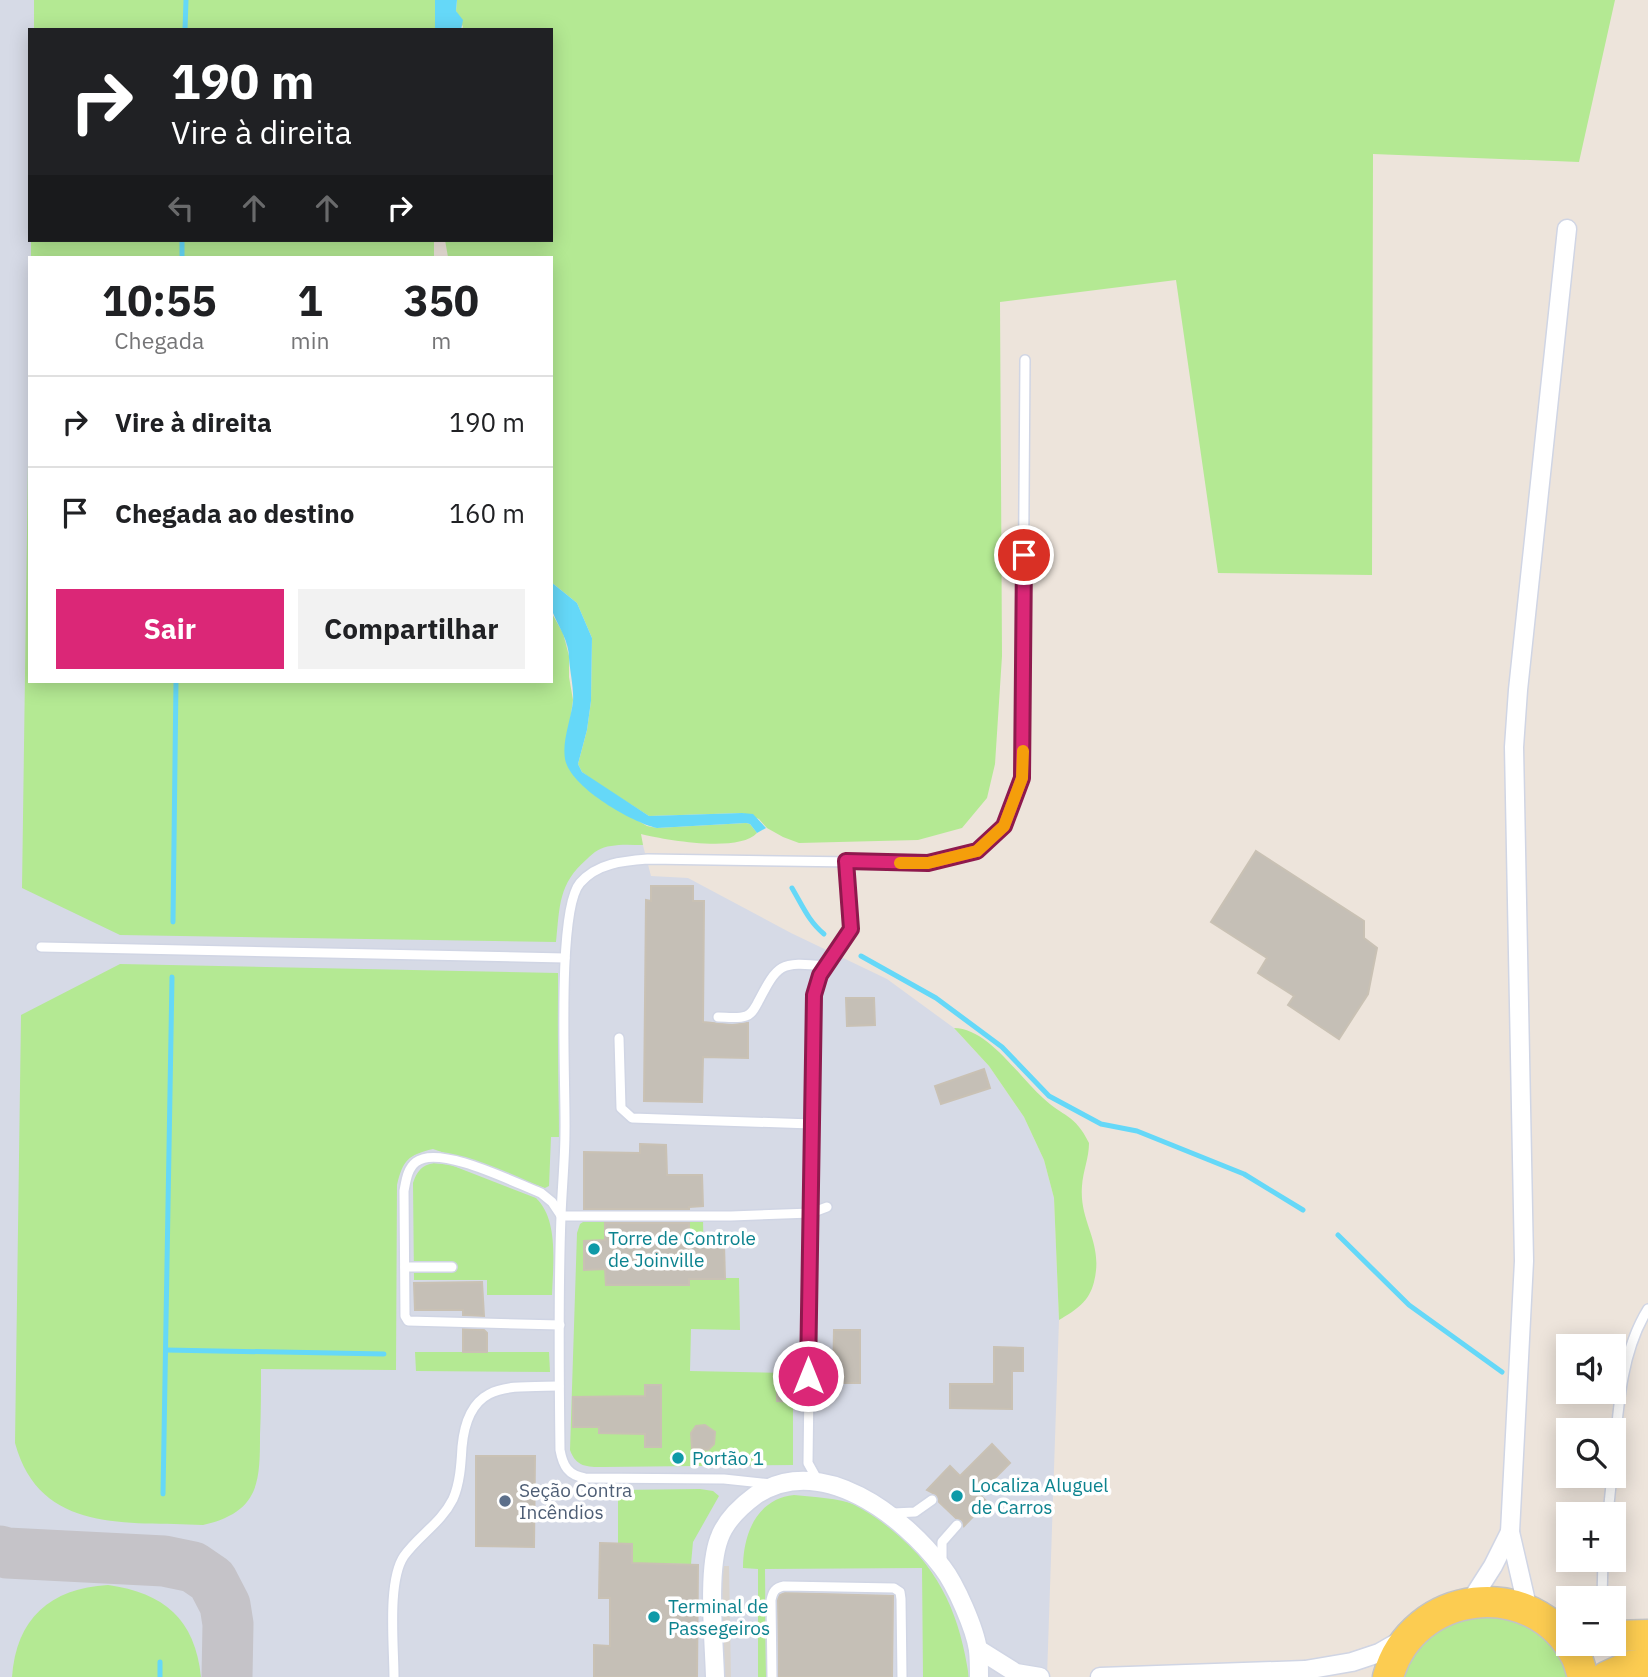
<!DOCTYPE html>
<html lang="pt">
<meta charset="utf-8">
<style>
:root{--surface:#fff;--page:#f2f2f2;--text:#202124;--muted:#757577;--line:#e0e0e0;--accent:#db2777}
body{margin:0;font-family:"IBM Plex Sans",sans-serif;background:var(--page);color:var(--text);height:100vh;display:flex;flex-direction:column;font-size:26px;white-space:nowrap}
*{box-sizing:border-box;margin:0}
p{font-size:23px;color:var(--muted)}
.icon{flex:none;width:38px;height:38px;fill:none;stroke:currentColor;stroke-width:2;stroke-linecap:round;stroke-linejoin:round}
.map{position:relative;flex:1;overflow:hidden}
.sheet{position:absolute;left:28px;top:256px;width:525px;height:427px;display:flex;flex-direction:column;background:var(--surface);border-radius:0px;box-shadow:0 4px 18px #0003}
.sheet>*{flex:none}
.banner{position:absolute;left:28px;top:28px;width:525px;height:214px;border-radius:0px;box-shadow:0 4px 18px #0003;background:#202124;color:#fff;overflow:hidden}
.fabs{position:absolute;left:1556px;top:1334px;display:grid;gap:14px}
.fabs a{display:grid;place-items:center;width:70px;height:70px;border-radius:0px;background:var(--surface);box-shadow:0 4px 18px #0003;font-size:35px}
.pin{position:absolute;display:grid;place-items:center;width:60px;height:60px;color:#fff;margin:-30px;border:4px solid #fff;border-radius:50%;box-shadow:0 2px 7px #0007}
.me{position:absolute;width:77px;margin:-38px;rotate:0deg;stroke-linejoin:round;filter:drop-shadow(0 0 5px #0008)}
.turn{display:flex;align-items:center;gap:24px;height:147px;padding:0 28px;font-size:32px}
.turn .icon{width:91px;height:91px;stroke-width:2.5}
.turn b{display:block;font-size:49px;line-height:60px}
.lanes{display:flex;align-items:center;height:66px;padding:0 28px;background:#0003;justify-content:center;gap:35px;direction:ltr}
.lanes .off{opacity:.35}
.eta{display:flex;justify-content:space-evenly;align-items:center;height:119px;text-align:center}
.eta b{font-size:42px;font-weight:700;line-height:49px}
.button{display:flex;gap:14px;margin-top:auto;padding:14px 28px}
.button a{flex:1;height:80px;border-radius:0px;background:var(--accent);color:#fff;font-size:28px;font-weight:700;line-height:80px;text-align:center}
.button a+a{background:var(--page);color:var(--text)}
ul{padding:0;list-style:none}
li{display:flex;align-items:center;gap:21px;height:91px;padding:0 28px;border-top:2px solid var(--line)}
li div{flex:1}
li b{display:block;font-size:26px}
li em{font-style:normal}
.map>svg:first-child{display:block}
.airport{fill:#d6dae6}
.green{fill:#b4e993;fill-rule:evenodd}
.plaza{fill:#d9d4ce}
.water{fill:#65d8f8}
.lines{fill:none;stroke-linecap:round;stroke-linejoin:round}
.stream{stroke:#65d8f8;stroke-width:5}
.taxiway{stroke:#c5c3c8;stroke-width:51}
.building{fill:#c5bfb6;stroke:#c9c1b4;stroke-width:2}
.service-casing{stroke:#d0d5e4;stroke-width:12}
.minor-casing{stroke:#d0d5e4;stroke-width:21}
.primary-casing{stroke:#c3c3c3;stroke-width:33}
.service{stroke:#fff;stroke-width:9}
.minor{stroke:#fff;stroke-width:18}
.primary{stroke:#fccc51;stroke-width:30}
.route-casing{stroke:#8e194d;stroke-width:18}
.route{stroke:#db2777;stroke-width:12}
.slow{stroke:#f59e0b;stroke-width:12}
.culture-dot{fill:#0f9aa8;stroke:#fff;stroke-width:2.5}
.service-dot{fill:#5c6f8a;stroke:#fff;stroke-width:2.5}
.labels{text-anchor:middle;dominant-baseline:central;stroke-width:7;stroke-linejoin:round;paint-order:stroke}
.culture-label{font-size:19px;fill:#0d838f;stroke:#fff;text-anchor:start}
.service-label{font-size:19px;fill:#4e5e75;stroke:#fff;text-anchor:start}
</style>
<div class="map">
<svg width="1648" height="1677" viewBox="0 0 1648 1677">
<rect width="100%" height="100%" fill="#ede4db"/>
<polygon class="airport" points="0,0 407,0 406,30 30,30 30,240 407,240 407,257 30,257 30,681 551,681 551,612 567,644 527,773 640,834 651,876 688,878 791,933 887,979 954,1028 989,1066 1024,1117 1044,1160 1054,1198 1059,1320 1047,1677 0,1677"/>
<g class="green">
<rect x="34" y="0" width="401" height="30"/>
<polygon points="457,0 1615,0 1579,162 1373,154 1372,575 1218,573 1176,280 1000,302 1002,656 995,764 987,798 962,828 918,840 799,843 783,837 767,828 759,819 742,813 649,816 597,783 582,772 578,764 587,730 591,701 592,638 577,603 551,582 551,257 448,257 445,240 551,240 551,30 461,30 463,27 456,11"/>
<rect x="31" y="240" width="403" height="17"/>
<path d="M30 321V681H551V612L563 633 569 656V677L573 700 565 757 593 794 647 826 657 828 746 823 750 824 757 833C739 853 665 840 641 834L643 845C633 845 621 844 611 846 601 847 594 852 587 859 558 884 560 906 556 942L120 935 22 888Z"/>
<path d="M120 964 558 973 559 1137H551L549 1186 545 1188 433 1149C408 1155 403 1160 397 1185L396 1370 261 1369C261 1391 261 1413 260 1435 260 1483 259 1512 203 1525 128 1521 40 1535 15 1443L21 1015Z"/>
<path d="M954 1028C988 1028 1019 1077 1043 1098 1063 1117 1075 1114 1089 1143 1089 1158 1083 1171 1082 1186 1079 1223 1104 1242 1094 1282 1089 1302 1076 1310 1059 1320L1054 1198 1044 1160 1024 1117 989 1066Z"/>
<path d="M434 1163 451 1165 536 1198C559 1220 553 1265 552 1295H487V1280H414L413 1183C417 1171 422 1165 434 1163Z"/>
<path d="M589 1218H703L704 1278H739L740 1330 691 1329 690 1371 789 1373 788 1386 777 1401 793 1402V1465L603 1467C587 1467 576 1467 570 1450L577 1233 580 1224ZM605 1227H689V1285H606Z"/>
<polygon points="415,1352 549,1352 550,1372 416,1371"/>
<polygon points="700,1489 713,1491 719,1496 693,1542 691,1564 632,1563 632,1544 618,1544 618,1490"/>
<path d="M794 1495C815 1497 837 1498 857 1505 872 1511 885 1522 897 1532 942 1575 960 1616 969 1677H923L922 1568 765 1569 766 1677H758V1569L743 1568C743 1535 756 1499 794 1495Z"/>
<path d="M108 1585C164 1593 195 1619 201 1677H12C16 1619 50 1588 108 1585Z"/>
<path d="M1484 1615C1525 1623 1554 1633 1568 1677H1402L1418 1646 1448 1623Z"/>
</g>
<polygon class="plaza" points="721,1566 729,1566 731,1677 723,1677"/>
<g class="water">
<polygon points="435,0 457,0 456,11 463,20 461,30 435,30"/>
<path d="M551 582 577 603 592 638 591 701 587 730 578 764 582 772 649 816 742 813 753 814 766 828 757 833 750 824 746 823 657 828C631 822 570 787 565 759 562 740 571 720 573 701 574 689 570 672 569 658 569 641 559 628 553 613 549 605 551 591 551 582Z"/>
</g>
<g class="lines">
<g class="stream">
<polyline points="185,30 186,0"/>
<polyline points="182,257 182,240"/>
<path d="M792 888C802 905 809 922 824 934"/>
<polyline points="173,922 176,681"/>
<polyline points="861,956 936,998 1002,1047 1049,1096 1101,1124 1137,1131 1244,1174 1303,1210"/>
<polyline points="1338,1235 1409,1305 1502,1372"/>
<polyline points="166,1350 384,1354"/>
<polyline points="163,1494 172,977"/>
<polyline points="160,1677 160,1662"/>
</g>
<polyline class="taxiway" points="0,1551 7,1553 164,1561 193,1567 212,1580 225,1605 228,1624 227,1677"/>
</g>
<g class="building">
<polygon points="1256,851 1364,921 1364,938 1377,948 1368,994 1339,1039 1288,1005 1294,996 1258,973 1267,958 1211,922"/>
<polygon points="651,886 693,886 693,901 704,901 703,1022 732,1025 748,1023 748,1058 703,1057 702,1102 644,1101 646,900 651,901"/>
<polygon points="846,998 874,998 875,1025 847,1026"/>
<polygon points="984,1069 990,1088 941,1104 935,1086"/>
<polygon points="640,1144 666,1145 667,1175 702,1175 703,1206 689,1207 689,1209 584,1209 584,1152 640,1153"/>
<polygon points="605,1223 689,1223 689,1245 724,1244 725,1279 689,1279 689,1285 606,1285 605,1269 584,1270 584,1241 605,1240"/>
<polygon points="482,1282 484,1316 463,1315 463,1310 415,1310 414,1283"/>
<polygon points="463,1329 484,1330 487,1333 487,1352 463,1352"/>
<polygon points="834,1330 860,1330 860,1383 833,1383"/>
<polygon points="994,1347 1023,1348 1023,1371 1012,1371 1012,1409 950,1408 950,1384 994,1384"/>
<polygon points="645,1385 661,1385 661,1447 645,1447 645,1434 599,1433 599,1427 573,1427 573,1397 645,1396"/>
<polygon points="777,1385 796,1386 796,1402 777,1401"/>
<polygon points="705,1425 715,1432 714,1444 708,1450 692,1448 691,1433 696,1426"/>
<polygon points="992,1444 1010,1463 979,1494 987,1502 964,1526 962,1520 956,1518 939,1502 937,1495 927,1490 950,1466 960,1476"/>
<polygon points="476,1456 535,1456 534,1547 476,1546"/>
<polygon points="600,1543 632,1544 632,1563 698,1565 697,1677 594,1677 594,1645 610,1646 610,1598 599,1598"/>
<polygon points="785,1593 893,1596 892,1677 779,1677 778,1599 780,1595"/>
</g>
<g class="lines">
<g class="service-casing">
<g id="service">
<polyline points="41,947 565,958"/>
<path d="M718 1017C726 1017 738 1019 746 1016 752 1014 754 1009 757 1004 778 964 779 961 825 966"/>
<polyline points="619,1038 621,1108 632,1118 812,1124"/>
<polyline points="561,1216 731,1216 811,1213 827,1207"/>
<polyline points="405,1267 452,1267"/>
<path d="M560 1325 408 1321 405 1316 404 1191C406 1181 407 1169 416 1162 439 1144 515 1183 541 1193L552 1202 560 1214"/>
<polyline points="789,1354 809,1356"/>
<path d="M1614 1458C1618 1409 1621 1352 1648 1309"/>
<polyline points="818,1481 808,1463 814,995 820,975 851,929 846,861"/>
<path d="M772 1484 724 1479 585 1478C568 1475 563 1466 560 1450 559 1372 558 1294 561 1216 562 1187 565 1159 565 1131 566 1086 556 911 580 883 597 863 623 861 648 859L928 863 977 851 1004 826 1022 778 1025 360"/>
<polyline points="893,1513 915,1512 932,1500"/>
<polyline points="1608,1514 1612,1475"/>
<polyline points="942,1566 942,1542 957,1525"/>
<polyline points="1602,1598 1603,1559"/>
<path d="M394 1677C394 1646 387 1581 404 1556 419 1535 441 1523 453 1499 460 1483 461 1464 462 1447 468 1381 507 1387 559 1386"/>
<path d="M772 1677 771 1600C773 1591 775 1588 784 1586L894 1588 900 1592 901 1599 902 1677"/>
</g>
</g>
<g class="minor-casing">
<g id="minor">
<polyline points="1470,1602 1493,1566 1510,1532"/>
<polyline points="1528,1610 1510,1532 1524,1261 1514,747 1518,690 1567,229"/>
<polyline points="978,1649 1016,1673 1040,1677"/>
<path d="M715 1677C714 1641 707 1571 719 1539 725 1521 741 1506 756 1495 822 1452 903 1516 942 1567 956 1585 975 1629 978 1650 979 1659 979 1668 979 1677"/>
<polyline points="1100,1677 1305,1670 1352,1662 1379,1653 1405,1638"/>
</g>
</g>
<g class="primary-casing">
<g id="primary">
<polyline points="1614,1636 1648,1635"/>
<path d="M1388 1677C1412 1589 1533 1574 1576 1656 1579 1662 1581 1670 1583 1677"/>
<polyline points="1606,1677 1630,1666 1648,1664"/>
</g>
</g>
<use href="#service" class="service"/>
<use href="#minor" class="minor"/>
<use href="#primary" class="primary"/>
</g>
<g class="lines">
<g class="route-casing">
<polyline id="route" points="808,1376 814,995 820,975 851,929 846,861 928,863 977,851 1004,826 1022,778 1024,555"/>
</g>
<use href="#route" class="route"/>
<polyline class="slow" points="900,863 928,863 977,851 1004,826 1022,778 1023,751"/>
</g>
<g class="culture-dot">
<circle cx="594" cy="1249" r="7"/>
<circle cx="678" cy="1458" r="7"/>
<circle cx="957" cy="1496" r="7"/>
<circle cx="654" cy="1617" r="7"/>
</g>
<circle class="service-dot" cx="505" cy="1501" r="7"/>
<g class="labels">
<g class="culture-label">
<text x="608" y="1238">Torre de Controle<tspan x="608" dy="22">de Joinville</tspan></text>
<text x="692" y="1458">Portão 1</text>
<text x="971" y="1485">Localiza Aluguel<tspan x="971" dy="22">de Carros</tspan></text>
<text x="668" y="1606">Terminal de<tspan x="668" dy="22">Passegeiros</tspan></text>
</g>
<g class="service-label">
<text x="519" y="1490">Seção Contra<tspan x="519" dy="22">Incêndios</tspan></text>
</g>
</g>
</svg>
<div class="fabs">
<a><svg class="icon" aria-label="sound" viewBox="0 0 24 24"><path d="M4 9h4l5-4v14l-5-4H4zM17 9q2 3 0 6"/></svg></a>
<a><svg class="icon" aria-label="search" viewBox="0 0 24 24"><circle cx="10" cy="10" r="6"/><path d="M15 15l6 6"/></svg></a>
<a>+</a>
<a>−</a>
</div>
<div class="pin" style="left:1024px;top:555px;background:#d93025"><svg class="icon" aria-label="arrive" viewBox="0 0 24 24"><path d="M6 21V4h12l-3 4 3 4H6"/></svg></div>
<svg class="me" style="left:808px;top:1376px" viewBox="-20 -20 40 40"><circle r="17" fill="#db2777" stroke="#fff" stroke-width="3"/><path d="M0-11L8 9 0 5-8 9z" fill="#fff"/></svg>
<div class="banner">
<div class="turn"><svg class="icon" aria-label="right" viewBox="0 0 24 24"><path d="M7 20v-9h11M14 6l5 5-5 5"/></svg><div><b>190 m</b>Vire à direita</div></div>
<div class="lanes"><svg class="icon off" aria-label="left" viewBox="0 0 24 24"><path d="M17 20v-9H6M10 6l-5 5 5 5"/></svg><svg class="icon off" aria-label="ahead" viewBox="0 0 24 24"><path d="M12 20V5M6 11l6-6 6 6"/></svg><svg class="icon off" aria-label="ahead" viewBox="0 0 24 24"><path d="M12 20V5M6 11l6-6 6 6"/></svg><svg class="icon" aria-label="right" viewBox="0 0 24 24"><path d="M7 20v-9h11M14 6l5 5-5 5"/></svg></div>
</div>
<section class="sheet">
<div class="eta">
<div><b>10:55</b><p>Chegada</p></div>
<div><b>1</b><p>min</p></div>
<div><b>350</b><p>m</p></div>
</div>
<ul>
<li><svg class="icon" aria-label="right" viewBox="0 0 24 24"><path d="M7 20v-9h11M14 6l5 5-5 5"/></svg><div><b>Vire à direita</b></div><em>190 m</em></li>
<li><svg class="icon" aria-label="arrive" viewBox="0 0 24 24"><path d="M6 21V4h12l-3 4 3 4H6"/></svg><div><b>Chegada ao destino</b></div><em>160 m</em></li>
</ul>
<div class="button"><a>Sair</a><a>Compartilhar</a></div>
</section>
</div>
